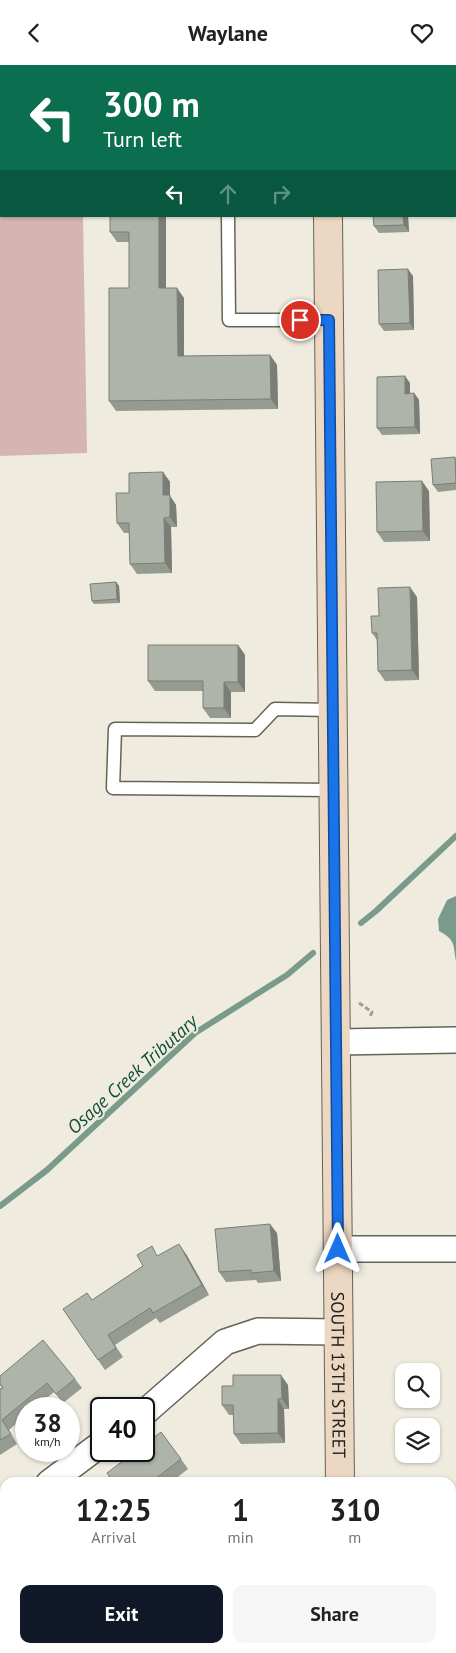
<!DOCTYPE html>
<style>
:root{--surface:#fff;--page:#f6f6f6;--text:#202124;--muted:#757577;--accent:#111827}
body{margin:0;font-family:"PT Sans",sans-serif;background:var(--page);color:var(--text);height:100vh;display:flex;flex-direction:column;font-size:19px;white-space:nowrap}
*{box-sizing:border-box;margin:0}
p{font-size:16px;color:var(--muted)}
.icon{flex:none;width:28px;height:28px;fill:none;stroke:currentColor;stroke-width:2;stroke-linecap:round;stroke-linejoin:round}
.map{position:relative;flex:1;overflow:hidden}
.panel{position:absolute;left:0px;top:1412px;width:456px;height:176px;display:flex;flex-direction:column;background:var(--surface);border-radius:15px 15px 0 0;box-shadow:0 1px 4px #0004}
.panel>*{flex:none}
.hud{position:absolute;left:0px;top:0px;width:456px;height:152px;box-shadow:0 1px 4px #0004;background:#0b6e4f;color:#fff;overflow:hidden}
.controls{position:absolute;left:395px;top:1298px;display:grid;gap:10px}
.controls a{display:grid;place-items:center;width:45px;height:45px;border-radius:10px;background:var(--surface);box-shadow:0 1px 4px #0004;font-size:25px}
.speed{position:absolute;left:15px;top:1332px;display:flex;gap:10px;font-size:25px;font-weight:700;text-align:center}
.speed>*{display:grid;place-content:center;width:65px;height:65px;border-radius:50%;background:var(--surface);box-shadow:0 1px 4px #0004;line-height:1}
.speed small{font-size:12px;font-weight:400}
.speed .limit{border:2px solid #111;border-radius:8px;background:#fff;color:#111}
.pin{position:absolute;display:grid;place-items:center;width:42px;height:42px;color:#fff;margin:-21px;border:2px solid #fff;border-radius:50%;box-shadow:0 1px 5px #0007}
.me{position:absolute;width:55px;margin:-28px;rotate:0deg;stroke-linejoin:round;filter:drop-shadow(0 0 4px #0008)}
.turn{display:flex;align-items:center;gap:18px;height:105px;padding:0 20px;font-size:22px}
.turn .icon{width:65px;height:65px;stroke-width:2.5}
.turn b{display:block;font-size:35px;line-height:42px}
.lanes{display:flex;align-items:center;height:48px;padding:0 20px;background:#0003;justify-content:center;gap:25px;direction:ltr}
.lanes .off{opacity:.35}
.eta{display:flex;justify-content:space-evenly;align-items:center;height:85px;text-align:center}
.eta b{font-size:30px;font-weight:600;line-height:35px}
.cta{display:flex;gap:10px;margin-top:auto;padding:10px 20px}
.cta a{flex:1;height:58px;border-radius:10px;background:var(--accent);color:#fff;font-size:20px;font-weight:600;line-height:58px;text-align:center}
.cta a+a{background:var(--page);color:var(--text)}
header{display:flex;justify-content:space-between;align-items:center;height:65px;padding:0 20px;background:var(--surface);font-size:22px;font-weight:600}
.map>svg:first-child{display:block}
.green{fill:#d4b5b1}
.water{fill:#7a9a8b}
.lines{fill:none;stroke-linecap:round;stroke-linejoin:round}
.stream{stroke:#7a9a8b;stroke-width:6}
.lane-casing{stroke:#656357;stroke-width:15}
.street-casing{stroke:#656357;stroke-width:28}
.secondary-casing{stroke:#656357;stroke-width:30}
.path{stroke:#9f9d93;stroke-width:3;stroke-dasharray:5 2.5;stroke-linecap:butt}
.lane{stroke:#fff;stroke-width:12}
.street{stroke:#fff;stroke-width:25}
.secondary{stroke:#ecd7c2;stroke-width:28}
.wall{fill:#969b91}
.shaded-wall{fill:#7a7e76}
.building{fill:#aeb4a9;stroke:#7a7e76}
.route-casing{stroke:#114b97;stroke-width:12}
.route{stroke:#1a73e8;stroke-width:9}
.labels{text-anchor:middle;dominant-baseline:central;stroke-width:4;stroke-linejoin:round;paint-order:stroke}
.street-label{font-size:18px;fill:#22211c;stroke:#efecdf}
.water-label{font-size:19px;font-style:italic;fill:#124f3a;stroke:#efecdf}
</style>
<header><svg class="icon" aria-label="back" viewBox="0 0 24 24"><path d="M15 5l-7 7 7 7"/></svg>Waylane<svg class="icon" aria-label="heart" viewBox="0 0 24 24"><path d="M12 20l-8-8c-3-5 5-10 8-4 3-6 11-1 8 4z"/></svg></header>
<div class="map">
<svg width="456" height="1588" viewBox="0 0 456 1588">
<rect width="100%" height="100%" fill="#efecdf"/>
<polygon class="green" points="0,0 81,0 1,1 1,151 83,151 87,388 0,391"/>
<path class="water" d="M456 831V896C453 880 456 875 439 866L438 854 447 835Z"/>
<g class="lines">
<g class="stream">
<polyline points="361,858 376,846 456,771"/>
<polyline points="0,1141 47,1105 195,968 287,910 313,888"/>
</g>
<g class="lane-casing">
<g id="lane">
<polyline points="228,151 229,255 329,255"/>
<polyline points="333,645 275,644 255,665 115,664 113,723 333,725"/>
</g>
</g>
<g class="street-casing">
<g id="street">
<polyline points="455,23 456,23"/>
<polyline points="337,977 456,975"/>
<polyline points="338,1184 456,1184"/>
<polyline points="144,1348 225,1277 258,1266 338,1267"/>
<polyline points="49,1418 101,1379"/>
<polyline points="0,1454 5,1451"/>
<polyline points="451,1491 456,1491"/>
<polyline points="0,1559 5,1559"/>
</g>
</g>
<g class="secondary-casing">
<g id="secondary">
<polyline points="327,0 327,1"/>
<path id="s1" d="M328 151 340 1418"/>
<polyline points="342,1584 342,1588"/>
</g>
</g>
<polyline class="path" points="359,938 372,947 370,952"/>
<use href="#lane" class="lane"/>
<use href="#street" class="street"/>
<use href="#secondary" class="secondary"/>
</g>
<g class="wall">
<polygon points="110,151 166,151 166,223 184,233 184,291 270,290 277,300 278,344 116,346 109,336 129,223 129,177 117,177 110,167"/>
<polygon points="373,151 408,151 409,167 379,168 374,161"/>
<polygon points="413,211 414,265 384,266 379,259"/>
<polygon points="410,318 410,329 414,328 419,335 420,369 382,370 377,363"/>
<polygon points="455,392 456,394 456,425 438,427 433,420"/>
<polygon points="163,407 170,417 170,431 176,440 177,462 171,462 172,508 137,509 130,499 129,468 124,468 117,458 129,428"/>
<polygon points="429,426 430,476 384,477 377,467"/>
<polygon points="116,517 119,521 120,538 94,539 92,536"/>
<polygon points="417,532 419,615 385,616 378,606 377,575 372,568 379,551"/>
<polygon points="238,580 245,590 245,627 231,627 231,653 210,653 203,643 203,626 155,626 148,616"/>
<polygon points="277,1168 281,1216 258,1218 256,1215 226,1217 219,1207"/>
<polygon points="186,1189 209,1230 160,1258 156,1253 115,1280 123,1292 105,1305 63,1244 92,1235 158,1191"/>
<polygon points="0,1311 75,1314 82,1323 63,1338 54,1327 34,1344 26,1344 26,1350 9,1365 17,1379 0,1390 0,1324 2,1323 0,1320"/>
<polygon points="288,1320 289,1344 284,1344 285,1378 241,1379 234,1369 234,1350 229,1350 222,1340"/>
<polygon points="181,1394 188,1404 170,1418 114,1418 107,1408"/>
</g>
<g class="shaded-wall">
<polygon points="159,151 166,151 166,233 159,223"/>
<polygon points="403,151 408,151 409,167 404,160"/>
<polygon points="408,204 413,211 414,265 410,258"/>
<polygon points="177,223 184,233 184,301 178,291"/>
<polygon points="270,290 277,300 278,344 271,334"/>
<polygon points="405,311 410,318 410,336 405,329"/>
<polygon points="414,328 419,335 420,369 415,362"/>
<polygon points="163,407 170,417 170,431 176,440 177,462 170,452 163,430"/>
<polygon points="422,416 429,426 430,476 423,466"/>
<polygon points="164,453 171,462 172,508 165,498"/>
<polygon points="116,517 119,521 120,538 117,534"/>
<polygon points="410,522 417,532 419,615 412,605"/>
<polygon points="238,580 245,590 245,627 238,617"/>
<polygon points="224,617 231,627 231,653 224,643"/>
<polygon points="270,1159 277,1168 281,1216 274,1206"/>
<polygon points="179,1179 186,1189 209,1230 202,1220"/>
<polygon points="281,1310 288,1320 289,1344 282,1334"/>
<polygon points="278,1334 284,1344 285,1378 278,1368"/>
</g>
<g class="building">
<polygon points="110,151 159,151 159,223 177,223 178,291 270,290 271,334 109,336 109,223 129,223 129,167 110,167"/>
<polygon points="373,151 403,151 404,160 374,161"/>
<polygon points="408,204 410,258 379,259 378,205"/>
<polygon points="405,311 405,329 414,328 415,362 377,363 377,312"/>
<polygon points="455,392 456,418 433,420 431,394"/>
<polygon points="163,407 163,430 170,430 170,452 164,453 165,498 130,499 129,458 117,458 116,428 129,428 129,408"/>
<polygon points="422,416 423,466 377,467 376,417"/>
<polygon points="116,517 117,534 92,536 90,519"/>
<polygon points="410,522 412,605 378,606 377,568 372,568 371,551 379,551 378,523"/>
<polygon points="148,580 238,580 238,617 224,617 224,643 203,643 203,616 148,616"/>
<polygon points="270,1159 274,1206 251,1208 251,1205 219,1207 215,1164"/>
<polygon points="179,1179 202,1220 153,1248 150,1243 108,1270 116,1283 98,1295 63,1244 87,1228 92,1235 143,1201 137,1190 152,1181 157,1191"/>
<polygon points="43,1275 75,1314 56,1329 47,1318 2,1355 11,1369 0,1375 0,1324 3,1323 0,1319 0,1311"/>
<polygon points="233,1310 281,1310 282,1334 278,1334 278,1368 234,1369 233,1340 222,1340 222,1321 233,1321"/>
<polygon points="161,1367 181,1394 150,1418 114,1418 107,1408 136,1386 144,1386 144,1380"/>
</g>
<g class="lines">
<g class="route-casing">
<polyline id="route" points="300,255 329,255 338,1184"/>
</g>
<use href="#route" class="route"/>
</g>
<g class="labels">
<g class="street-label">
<text stroke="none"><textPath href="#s1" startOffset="1159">SOUTH 13TH STREET</textPath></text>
</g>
<g class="water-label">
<text transform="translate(132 1009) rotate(-42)">Osage Creek Tributary</text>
</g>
</g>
</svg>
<div class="controls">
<a><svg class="icon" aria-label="search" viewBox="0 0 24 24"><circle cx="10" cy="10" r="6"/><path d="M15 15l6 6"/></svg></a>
<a><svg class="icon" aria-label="layers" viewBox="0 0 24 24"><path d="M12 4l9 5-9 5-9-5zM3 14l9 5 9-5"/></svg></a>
</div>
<div class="speed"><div>38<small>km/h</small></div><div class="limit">40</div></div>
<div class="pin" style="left:300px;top:255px;background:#d93025"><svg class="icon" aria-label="arrive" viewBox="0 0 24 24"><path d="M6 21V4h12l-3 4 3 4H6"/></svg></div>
<svg class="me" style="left:338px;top:1184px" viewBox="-20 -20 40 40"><path d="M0-17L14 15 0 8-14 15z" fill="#1a73e8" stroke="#fff" stroke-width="4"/></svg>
<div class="hud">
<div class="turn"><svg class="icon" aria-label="left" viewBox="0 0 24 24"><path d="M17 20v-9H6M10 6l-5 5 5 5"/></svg><div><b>300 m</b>Turn left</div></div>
<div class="lanes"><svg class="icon" aria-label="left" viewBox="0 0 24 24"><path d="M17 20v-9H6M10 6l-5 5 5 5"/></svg><svg class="icon off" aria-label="ahead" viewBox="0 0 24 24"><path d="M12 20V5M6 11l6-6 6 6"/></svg><svg class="icon off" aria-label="right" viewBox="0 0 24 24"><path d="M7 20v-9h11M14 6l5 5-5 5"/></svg></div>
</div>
<section class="panel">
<div class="eta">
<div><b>12:25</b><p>Arrival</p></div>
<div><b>1</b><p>min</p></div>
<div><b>310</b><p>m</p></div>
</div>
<div class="cta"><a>Exit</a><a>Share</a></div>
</section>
</div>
